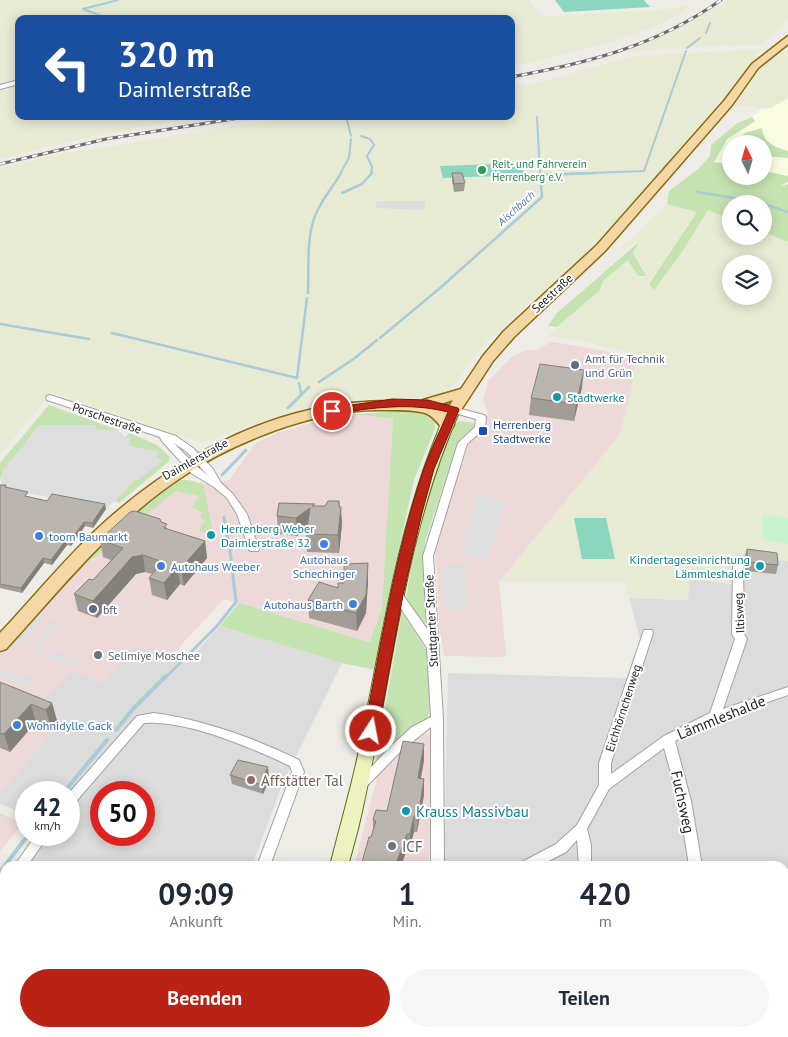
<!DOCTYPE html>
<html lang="de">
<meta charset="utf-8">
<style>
:root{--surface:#fff;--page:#f6f6f7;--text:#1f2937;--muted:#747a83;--accent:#b92214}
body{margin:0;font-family:"PT Sans",sans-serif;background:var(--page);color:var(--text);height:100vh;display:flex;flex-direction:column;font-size:19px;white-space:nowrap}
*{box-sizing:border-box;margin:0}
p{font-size:16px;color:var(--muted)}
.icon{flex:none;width:28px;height:28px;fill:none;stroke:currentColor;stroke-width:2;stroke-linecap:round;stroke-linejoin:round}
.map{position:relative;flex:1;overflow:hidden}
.sheet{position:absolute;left:0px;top:861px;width:789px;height:176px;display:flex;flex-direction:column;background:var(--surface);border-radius:15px 15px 0 0;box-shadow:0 2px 12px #0003}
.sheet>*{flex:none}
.hud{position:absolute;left:15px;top:15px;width:500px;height:105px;border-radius:10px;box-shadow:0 2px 12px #0003;background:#1a4fa0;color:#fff;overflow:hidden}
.needle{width:32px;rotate:355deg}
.tools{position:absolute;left:722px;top:135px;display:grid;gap:10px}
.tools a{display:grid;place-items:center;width:50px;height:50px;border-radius:50%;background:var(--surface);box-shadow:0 2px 12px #0003;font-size:25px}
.speed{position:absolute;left:15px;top:781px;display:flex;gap:10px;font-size:25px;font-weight:700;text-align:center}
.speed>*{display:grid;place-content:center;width:65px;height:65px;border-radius:50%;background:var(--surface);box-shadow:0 2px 12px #0003;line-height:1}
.speed small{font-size:12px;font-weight:400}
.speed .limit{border:8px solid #d22;background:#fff;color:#111}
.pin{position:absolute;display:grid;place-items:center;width:42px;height:42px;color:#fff;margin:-21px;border:2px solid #fff;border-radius:50%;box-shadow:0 1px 5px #0007}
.me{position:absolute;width:55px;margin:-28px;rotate:11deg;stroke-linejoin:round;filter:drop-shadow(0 0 4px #0008)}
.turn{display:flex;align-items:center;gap:18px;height:105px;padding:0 20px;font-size:22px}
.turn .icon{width:65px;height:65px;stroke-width:2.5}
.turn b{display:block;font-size:35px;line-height:42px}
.eta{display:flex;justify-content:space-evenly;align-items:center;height:85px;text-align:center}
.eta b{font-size:30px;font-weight:700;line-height:35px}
.primary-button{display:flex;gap:10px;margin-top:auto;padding:10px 20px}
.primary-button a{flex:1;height:58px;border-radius:30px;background:var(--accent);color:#fff;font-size:20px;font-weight:700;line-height:58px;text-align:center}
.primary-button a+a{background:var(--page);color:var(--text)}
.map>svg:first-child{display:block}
.residential{fill:#dcdcdc;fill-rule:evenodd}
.commercial{fill:#edd9d7}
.education{fill:#fafce1;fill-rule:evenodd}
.farmland{fill:#e7ebd3;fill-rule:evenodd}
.grass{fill:#c5e3b1}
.park{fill:#c7f4ce}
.pitch{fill:#8bd6bf}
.parking{fill:#dedede}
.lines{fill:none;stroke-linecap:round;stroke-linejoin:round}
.stream-far3{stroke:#aacad8;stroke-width:2}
.stream-far2{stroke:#aacad8;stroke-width:2.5}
.stream-far1{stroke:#aacad8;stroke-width:3}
.stream{stroke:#aacad8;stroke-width:4}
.minor-casing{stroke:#a2a2a2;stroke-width:2}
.secondary-casing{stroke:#5a6b10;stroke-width:2}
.primary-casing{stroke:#8a6b0f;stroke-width:3}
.minor{fill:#fff;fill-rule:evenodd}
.secondary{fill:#ecf3bf;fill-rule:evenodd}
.primary{fill:#f3d8a6;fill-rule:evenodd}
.rail-casing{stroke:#6c6c6c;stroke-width:3}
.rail{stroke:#fff;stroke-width:2;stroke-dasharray:5.5;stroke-linecap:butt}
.wall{fill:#a19c96}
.shaded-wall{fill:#837f7a}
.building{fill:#bbb5af;stroke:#837f7a}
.route{fill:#b92214;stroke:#78160d}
.leisure-dot{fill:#2e9e5b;stroke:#fff;stroke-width:2}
.service-dot{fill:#5c6f8a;stroke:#fff;stroke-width:2}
.culture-dot{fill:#0f9aa8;stroke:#fff;stroke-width:2}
.transit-dot{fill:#1a4fb4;stroke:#fff;stroke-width:2}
.shop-dot{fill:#3f7fe0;stroke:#fff;stroke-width:2}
.worship-dot{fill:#6b7280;stroke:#fff;stroke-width:2}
.education-dot{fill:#8d6e63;stroke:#fff;stroke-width:2}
.labels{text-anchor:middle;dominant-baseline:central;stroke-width:4;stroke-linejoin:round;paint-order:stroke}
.far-leisure-label{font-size:11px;fill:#27864d;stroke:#fff;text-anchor:start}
.far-water-label{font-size:11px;font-style:italic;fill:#5476a5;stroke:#fff}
.street-label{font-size:12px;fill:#1e1e1e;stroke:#fff}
.service-label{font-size:12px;fill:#4e5e75;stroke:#fff;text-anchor:start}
.culture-label{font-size:12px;fill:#0d838f;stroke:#fff;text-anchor:start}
.transit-label{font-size:12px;fill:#164399;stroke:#fff;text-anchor:start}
.shop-label{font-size:12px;fill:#366cbe;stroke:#fff;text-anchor:start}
.worship-label{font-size:12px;fill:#5b616d;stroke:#fff;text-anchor:start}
.near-street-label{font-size:15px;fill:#1e1e1e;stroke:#fff}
.near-education-label{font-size:15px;fill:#785e54;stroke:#fff;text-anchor:start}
.near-culture-label{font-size:15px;fill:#0d838f;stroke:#fff;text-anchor:start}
.near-worship-label{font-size:15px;fill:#5b616d;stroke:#fff;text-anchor:start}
</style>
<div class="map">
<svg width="788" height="1037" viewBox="0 0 788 1037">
<rect width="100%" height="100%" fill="#eeece6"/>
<g class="residential">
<polygon points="736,553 788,561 788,1030 777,1037 392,1037 393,1032 784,1032 784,866 444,866 448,673 627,678 641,643 629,598 687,600 690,578"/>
<path d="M220 626 342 663 282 785 252 866H23L47 835H69V792H26V814L0 804V793L61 721 33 710 72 670 104 683 135 645 186 663ZM101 792H144V835H101Z"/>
<polygon points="5,895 5,1032 181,1033 179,1037 0,1037 0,904"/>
</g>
<g class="commercial">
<polygon points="551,342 595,349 636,359 630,397 620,435 499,582 506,657 444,656 439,624 437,573 434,550 469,443 480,433 486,423 488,412 483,401 488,381 513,356 525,351 538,349"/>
<polygon points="337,415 365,415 393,419 382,607 370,642 224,599 170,657 135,645 104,683 72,671 34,710 61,721 0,793 0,654 89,558 140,510 188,480 203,484 229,480 256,443 277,433"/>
<polygon points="422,733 432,733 431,830 428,866 354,866 378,774"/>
<polygon points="0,813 23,823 0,851"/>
</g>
<path class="education" d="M788 98V237L764 204H731L714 163 727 139 755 122 752 117 761 109 771 108ZM731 144H764V176H731Z"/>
<g class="farmland">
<polygon points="0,0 529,0 539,15 555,16 663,10 692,4 678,15 664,22 610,43 511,67 511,19 19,19 19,81 0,86"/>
<polygon points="728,0 788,0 788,19 761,45 705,46 625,52 664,35"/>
<polygon points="777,48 788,51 788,98 771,108 741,106 733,102 752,76"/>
<polygon points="762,49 655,181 594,246 488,340 451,388 434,398 345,400 291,411 202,443 52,392 0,455 0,169 48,156 299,116 511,116 511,87 538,82 637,56"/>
<polygon points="19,85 19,116 212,116 141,127 47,147 0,159 0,90"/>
<path d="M667 204 697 211 649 283 653 290 682 252 708 210 731 219V236H764V232L788 242V561L736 554 732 585 690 578 688 600 629 598 624 582H499L620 435 630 397 637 354 578 340 548 336 599 290 602 281 629 260 638 275 633 253 638 242 619 250ZM731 264H764V296H731Z"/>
</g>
<g class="grass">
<polygon points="752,117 755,121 727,139 714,162 731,165 731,176 764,176 764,171 788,176 788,182 780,186 788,184 788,242 764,232 764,204 731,204 731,219 708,210 682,252 654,290 649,284 697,212 667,204 669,191 698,169 710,156 711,145 736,124"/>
<path d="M762 128C763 143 775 147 788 151V158L764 156V144H736L737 140 745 133Z"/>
<polygon points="639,242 633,253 646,276 638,276 628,260 603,281 600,290 557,327 548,326 556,314"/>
<polygon points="49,405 118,430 94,430 95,426 4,469 0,481 0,463"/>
<polygon points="402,411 434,415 435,429 414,480 383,622 376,670 342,663 220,626 239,603 370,642 382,607 393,419 365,415 344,415"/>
<polygon points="460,421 474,423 475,426 461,438 457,444 425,542 425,629 406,600 414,547 428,492 452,428 455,423"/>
<polygon points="130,433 157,445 170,457 168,462 119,503 115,501 125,491 158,452 129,446 125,437"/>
<polygon points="178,480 188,480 203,484 214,537 199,530 205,521 200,518 202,512 192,507 199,496 176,491 141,519 135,519 95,558 89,558 135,514"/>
<polygon points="402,612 427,651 430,709 428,717 376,760"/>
</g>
<polygon class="park" points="762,514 788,518 788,544 762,540"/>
<g class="pitch">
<polygon points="555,0 644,0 650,7 564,12"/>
<polygon points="521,163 525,175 443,178 440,166"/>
<polygon points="574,518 606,518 615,559 582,559"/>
</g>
<g class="parking">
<polygon points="377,201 425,201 425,210 375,208"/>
<polygon points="39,425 96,425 95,430 118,430 125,437 131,438 129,446 158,451 156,456 162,461 145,475 141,476 138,480 134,480 125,491 107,508 0,488 4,469"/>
<polygon points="477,495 506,500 488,559 461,554"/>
<polygon points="444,566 464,566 467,603 463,608 456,610 445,608 442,570 444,569"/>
<polygon points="39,615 46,618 22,644 14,642"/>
<polygon points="54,621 60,623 39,647 78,661 73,667 33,652 38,647 33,645"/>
<polygon points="0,667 33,680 27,687 0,676"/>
<polygon points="252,752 287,763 283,770 248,759"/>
</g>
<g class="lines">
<g class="stream-far3">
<polyline points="110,19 83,9 118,0"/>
<polyline points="706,33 710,23"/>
<polyline points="687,48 700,38"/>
<polyline points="0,85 19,80"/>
<polyline points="346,116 351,136"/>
<polyline points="537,117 540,174"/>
<polyline points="361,136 370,139 374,145 367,156 372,167 371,174"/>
<polyline points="340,174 349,158 351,139"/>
<polyline points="564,174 644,171 686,51"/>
</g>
<g class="stream-far2">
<polyline points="540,173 540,175"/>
<polyline points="697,192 759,202 788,212"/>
<polyline points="342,193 362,184 372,173"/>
<path d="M308 293C309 268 306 240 315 216 321 200 333 187 341 173"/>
<polyline points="0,324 89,339"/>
<polyline points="112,333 297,378 307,298"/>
<polyline points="380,338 440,288 542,197 540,175 596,173"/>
<polyline points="319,382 355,358 377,340"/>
<polyline points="299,383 301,393"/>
<polyline points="301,395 309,387"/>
</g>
<g class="stream-far1">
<polyline points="288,408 302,394"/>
<polyline points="222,475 246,450"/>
<polyline points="224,517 228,540"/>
<polyline points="165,678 217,626 236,602 230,550"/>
</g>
<g class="stream">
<polyline points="116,730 133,709 166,676"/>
<polyline points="64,792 107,740"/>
<polyline points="0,872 28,835"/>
</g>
<g class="minor-casing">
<g id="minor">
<polygon points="19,80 19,84 0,89 0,85"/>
<path d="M50 395 176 436 193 448 213 469 221 483 233 494 247 514 259 549 258 551H250L249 549 237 514 227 498 214 487 191 473 161 440 160 437 47 400 46 398 47 396ZM174 443 187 452 208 476 192 462Z"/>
<polygon points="454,407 484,415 486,417 485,428 467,444 433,556 443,719 444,866 431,866 431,727 401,751 365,788 361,789 357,788 355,784 393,744 412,727 431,717 427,648 392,595 393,592 401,592 427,629 423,556 458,443 475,427 476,419 451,412 449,410"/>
<polygon points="738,561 743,565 744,634 747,639 723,709 788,687 788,695 719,719 675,741 691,801 702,866 689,866 679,801 664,748 609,789 587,829 591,845 591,866 579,866 577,840 566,852 539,866 521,866 522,862 556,844 577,825 599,785 599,763 644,630 652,630 653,633 611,763 611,774 664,736 710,713 735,639 732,634 733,565"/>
<path d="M154 713C204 720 254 738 299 760L304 772 270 866H257L292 772 290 766C252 748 186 719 144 723L73 805 69 806V793L137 716Z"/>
<polygon points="36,835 49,835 27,866 14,866"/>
<polygon points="5,881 5,899 0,901 0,883"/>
<polygon points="788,931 788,945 784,946 784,932"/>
<polygon points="788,960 788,973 784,974 784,961"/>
<polygon points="188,1032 203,1032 201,1037 186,1037"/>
<polygon points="382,1032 396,1032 395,1037 381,1037"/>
<polygon points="643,1032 670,1032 668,1037 641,1037"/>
</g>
</g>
<g class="secondary-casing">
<g id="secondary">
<path d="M454 406 460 410C401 542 391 690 358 829L348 866H330C339 829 350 793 358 755 381 648 395 536 437 434 440 426 445 409 454 406Z"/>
<polygon points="274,1032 294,1032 292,1037 272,1037"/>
</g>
</g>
<g class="primary-casing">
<path id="primary" d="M788 36V44L758 68 732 105 605 251 514 337 493 361 459 413 447 414 454 425 452 428H442C438 423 432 415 425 413 413 409 389 410 376 410 342 410 308 419 276 430 244 442 213 456 185 475 115 520 62 588 6 649L0 651V633C32 599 62 562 96 530 169 462 263 408 364 402 383 400 402 402 421 404L423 400 461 389 483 356 504 331 597 245 724 101 752 64ZM453 400 450 405H437Z"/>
</g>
<use href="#minor" class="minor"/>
<use href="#secondary" class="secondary"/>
<use href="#primary" class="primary"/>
<g class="rail-casing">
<g id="rail">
<path d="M511 77C588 63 656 46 721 0"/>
<polyline points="0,164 106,139 252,116"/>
</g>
</g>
<use href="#rail" class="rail"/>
</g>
<g class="wall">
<polygon points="452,173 465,183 464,191 454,192 452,181"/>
<polygon points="582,387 574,421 529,415 531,398"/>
<polygon points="0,485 6,485 7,488 29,497 47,501 106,509 93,528 85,526 71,546 67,545 52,565 44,563 22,593 0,588"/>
<polygon points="339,501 342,524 339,553 307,552 306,534 307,528 297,536 278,534 277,516 315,506 325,506"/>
<polygon points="161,522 168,529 205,541 207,558 184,586 180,584 167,600 152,595 149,578 152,574 145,572 136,574 97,618 78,611 74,594 93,580 111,560 103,557 100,540"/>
<polygon points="747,549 778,565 776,574 745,571 744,558"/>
<polygon points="368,581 366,613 357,631 309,618 308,600 338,588 344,583"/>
<polygon points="0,682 52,703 57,721 51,728 36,722 10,752 0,748"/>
<polygon points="424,744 424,760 421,778 424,779 424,795 417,832 414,832 409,850 407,850 371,837 373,830 373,820 387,811"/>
<polygon points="230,775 269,777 268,779 268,783 263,794 232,784"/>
<polygon points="332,1032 366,1032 364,1037 334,1037"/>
</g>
<g class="shaded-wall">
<polygon points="584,370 582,387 574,421 576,404"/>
<polygon points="339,501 340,517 341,507 342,524 339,553 338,535"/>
<polygon points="105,504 106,509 93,528 92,523"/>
<polygon points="310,508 311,525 297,536 296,518"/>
<polygon points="84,522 85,526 71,546 70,541"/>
<polygon points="66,540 67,545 52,565 51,560"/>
<polygon points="205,541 207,558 184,586 181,568"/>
<polygon points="143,555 145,572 136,574 97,618 93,601 132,557"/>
<polygon points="43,558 44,563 22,593 21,588"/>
<polygon points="368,563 368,581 366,613 357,631 356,613"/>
<polygon points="177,567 180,584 167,600 164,583"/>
<polygon points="52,703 57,721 51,728 46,710"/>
<polygon points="31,704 36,722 10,752 4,734"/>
<polygon points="424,744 424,760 418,794 418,778"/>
<polygon points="268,767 269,777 268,779 268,783 263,794 262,785 265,773"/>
<polygon points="424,779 424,795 417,832 418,816"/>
<polygon points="414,816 414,832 409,850 410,834"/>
<polygon points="407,834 407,850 401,866 395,866"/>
<polygon points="361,1032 366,1032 364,1037 359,1037"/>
</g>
<g class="building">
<polygon points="452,173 462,173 465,183 454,184"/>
<polygon points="540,364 584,370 576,404 531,398"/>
<polygon points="0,485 6,485 5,487 28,492 25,496 47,501 52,494 105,504 92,523 84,522 70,541 66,540 51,560 43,558 21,588 0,584"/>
<polygon points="328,501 339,501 339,507 341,507 338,535 306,534 310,508 296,518 277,516 279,503 315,504 312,506 325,506"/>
<polygon points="135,511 160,519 161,522 167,524 164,528 205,541 181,568 177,567 164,583 149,578 163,562 143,555 132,557 93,601 74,594 89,579 93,580 123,548 100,540 130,512"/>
<polygon points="747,549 777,553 778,565 747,562"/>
<polygon points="368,563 366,595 356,613 308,600 319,582 338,588 338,583 344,583 344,564"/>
<polygon points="0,682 52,703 46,710 31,704 4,734 0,733"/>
<polygon points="403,741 424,744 418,778 424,779 418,816 414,816 410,834 407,834 395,866 361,866 369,837 371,837 376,821 373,820 376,810 387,811"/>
<polygon points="238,760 268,767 265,773 267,774 262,785 230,775"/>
<polygon points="341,1032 361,1032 359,1037 354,1037"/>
</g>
<path class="route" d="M392 399 428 400 458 408 459 410 434 469 422 513 403 595 378 731 376 734 371 736 366 734 364 731C381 644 395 555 423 471 430 451 440 431 448 412 409 402 372 408 332 414L327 411 332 408Z"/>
<circle class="leisure-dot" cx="482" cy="170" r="5"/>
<g class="service-dot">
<circle cx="575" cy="365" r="5"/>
<circle cx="93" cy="609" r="5"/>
</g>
<g class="culture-dot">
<circle cx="557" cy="397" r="5"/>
<circle cx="211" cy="535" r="5"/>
<circle cx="760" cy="566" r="5"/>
<circle cx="406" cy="811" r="5"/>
</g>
<rect class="transit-dot" x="478" y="426" width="10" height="10" rx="2.5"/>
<g class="shop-dot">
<circle cx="39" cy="536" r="5"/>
<circle cx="324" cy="544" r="5"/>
<circle cx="161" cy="566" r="5"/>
<circle cx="353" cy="604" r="5"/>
<circle cx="17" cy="725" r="5"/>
</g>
<g class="worship-dot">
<circle cx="98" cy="655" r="5"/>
<circle cx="392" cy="846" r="5"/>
</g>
<circle class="education-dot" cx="251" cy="780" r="5"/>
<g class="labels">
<g class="far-leisure-label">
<text x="492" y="164">Reit- und Fahrverein<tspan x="492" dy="13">Herrenberg e.V.</tspan></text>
</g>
<g class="far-water-label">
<text transform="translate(516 208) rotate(-42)">Aischbach</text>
</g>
<g class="street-label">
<text transform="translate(552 293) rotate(-43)">Seestraße</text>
<text transform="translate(107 418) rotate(19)">Porschestraße</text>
<text transform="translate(195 459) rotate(-29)">Daimlerstraße</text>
<text transform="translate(739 613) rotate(-93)">Iltisweg</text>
<text transform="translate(431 621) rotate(-93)">Stuttgarter Straße</text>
<text transform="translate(623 708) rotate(-72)">Eichhörnchenweg</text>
</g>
<g class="service-label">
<text x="585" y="358">Amt für Technik<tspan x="585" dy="14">und Grün</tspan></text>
<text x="103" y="609">bft</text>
</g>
<g class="culture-label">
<text x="567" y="397">Stadtwerke</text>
<text x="221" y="528">Herrenberg Weber<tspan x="221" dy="14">Daimlerstraße 32</tspan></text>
<text x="750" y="559" text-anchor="end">Kindertageseinrichtung<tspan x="750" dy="14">Lämmleshalde</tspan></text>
</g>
<g class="transit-label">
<text x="493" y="424">Herrenberg<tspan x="493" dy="14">Stadtwerke</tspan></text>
</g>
<g class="shop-label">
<text x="49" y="536">toom Baumarkt</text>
<text x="324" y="559" text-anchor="middle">Autohaus<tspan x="324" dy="14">Schechinger</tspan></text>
<text x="171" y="566">Autohaus Weeber</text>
<text x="343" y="604" text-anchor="end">Autohaus Barth</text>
<text x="27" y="725">Wohnidylle Gack</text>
</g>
<g class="worship-label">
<text x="108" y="655">Selimiye Moschee</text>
</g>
<g class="near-street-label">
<text transform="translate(721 717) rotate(-22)">Lämmleshalde</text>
<text transform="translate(683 802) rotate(78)">Fuchsweg</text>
</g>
<g class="near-education-label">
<text x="261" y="780">Affstätter Tal</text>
</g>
<g class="near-culture-label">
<text x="416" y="811">Krauss Massivbau</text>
</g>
<g class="near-worship-label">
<text x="402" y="846">ICF</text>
</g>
</g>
</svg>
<div class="tools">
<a><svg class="needle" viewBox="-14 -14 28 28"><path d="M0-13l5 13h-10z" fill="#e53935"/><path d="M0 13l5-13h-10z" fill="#747a83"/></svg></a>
<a><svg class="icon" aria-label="search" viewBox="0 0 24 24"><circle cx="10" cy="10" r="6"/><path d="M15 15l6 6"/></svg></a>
<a><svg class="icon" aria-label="layers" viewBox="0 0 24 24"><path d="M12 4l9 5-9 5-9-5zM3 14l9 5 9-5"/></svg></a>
</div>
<div class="speed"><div>42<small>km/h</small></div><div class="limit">50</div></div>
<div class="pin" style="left:332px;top:411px;background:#d93025"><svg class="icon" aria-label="arrive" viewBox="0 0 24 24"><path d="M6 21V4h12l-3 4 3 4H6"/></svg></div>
<svg class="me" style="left:371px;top:731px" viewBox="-20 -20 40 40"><circle r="17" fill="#b92214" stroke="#fff" stroke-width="3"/><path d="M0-11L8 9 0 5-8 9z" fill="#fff"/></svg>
<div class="hud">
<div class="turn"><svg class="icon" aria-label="left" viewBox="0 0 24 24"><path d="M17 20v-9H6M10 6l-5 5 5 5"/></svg><div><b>320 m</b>Daimlerstraße</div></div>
</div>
<section class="sheet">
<div class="eta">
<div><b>09:09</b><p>Ankunft</p></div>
<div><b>1</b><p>Min.</p></div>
<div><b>420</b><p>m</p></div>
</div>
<div class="primary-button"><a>Beenden</a><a>Teilen</a></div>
</section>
</div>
